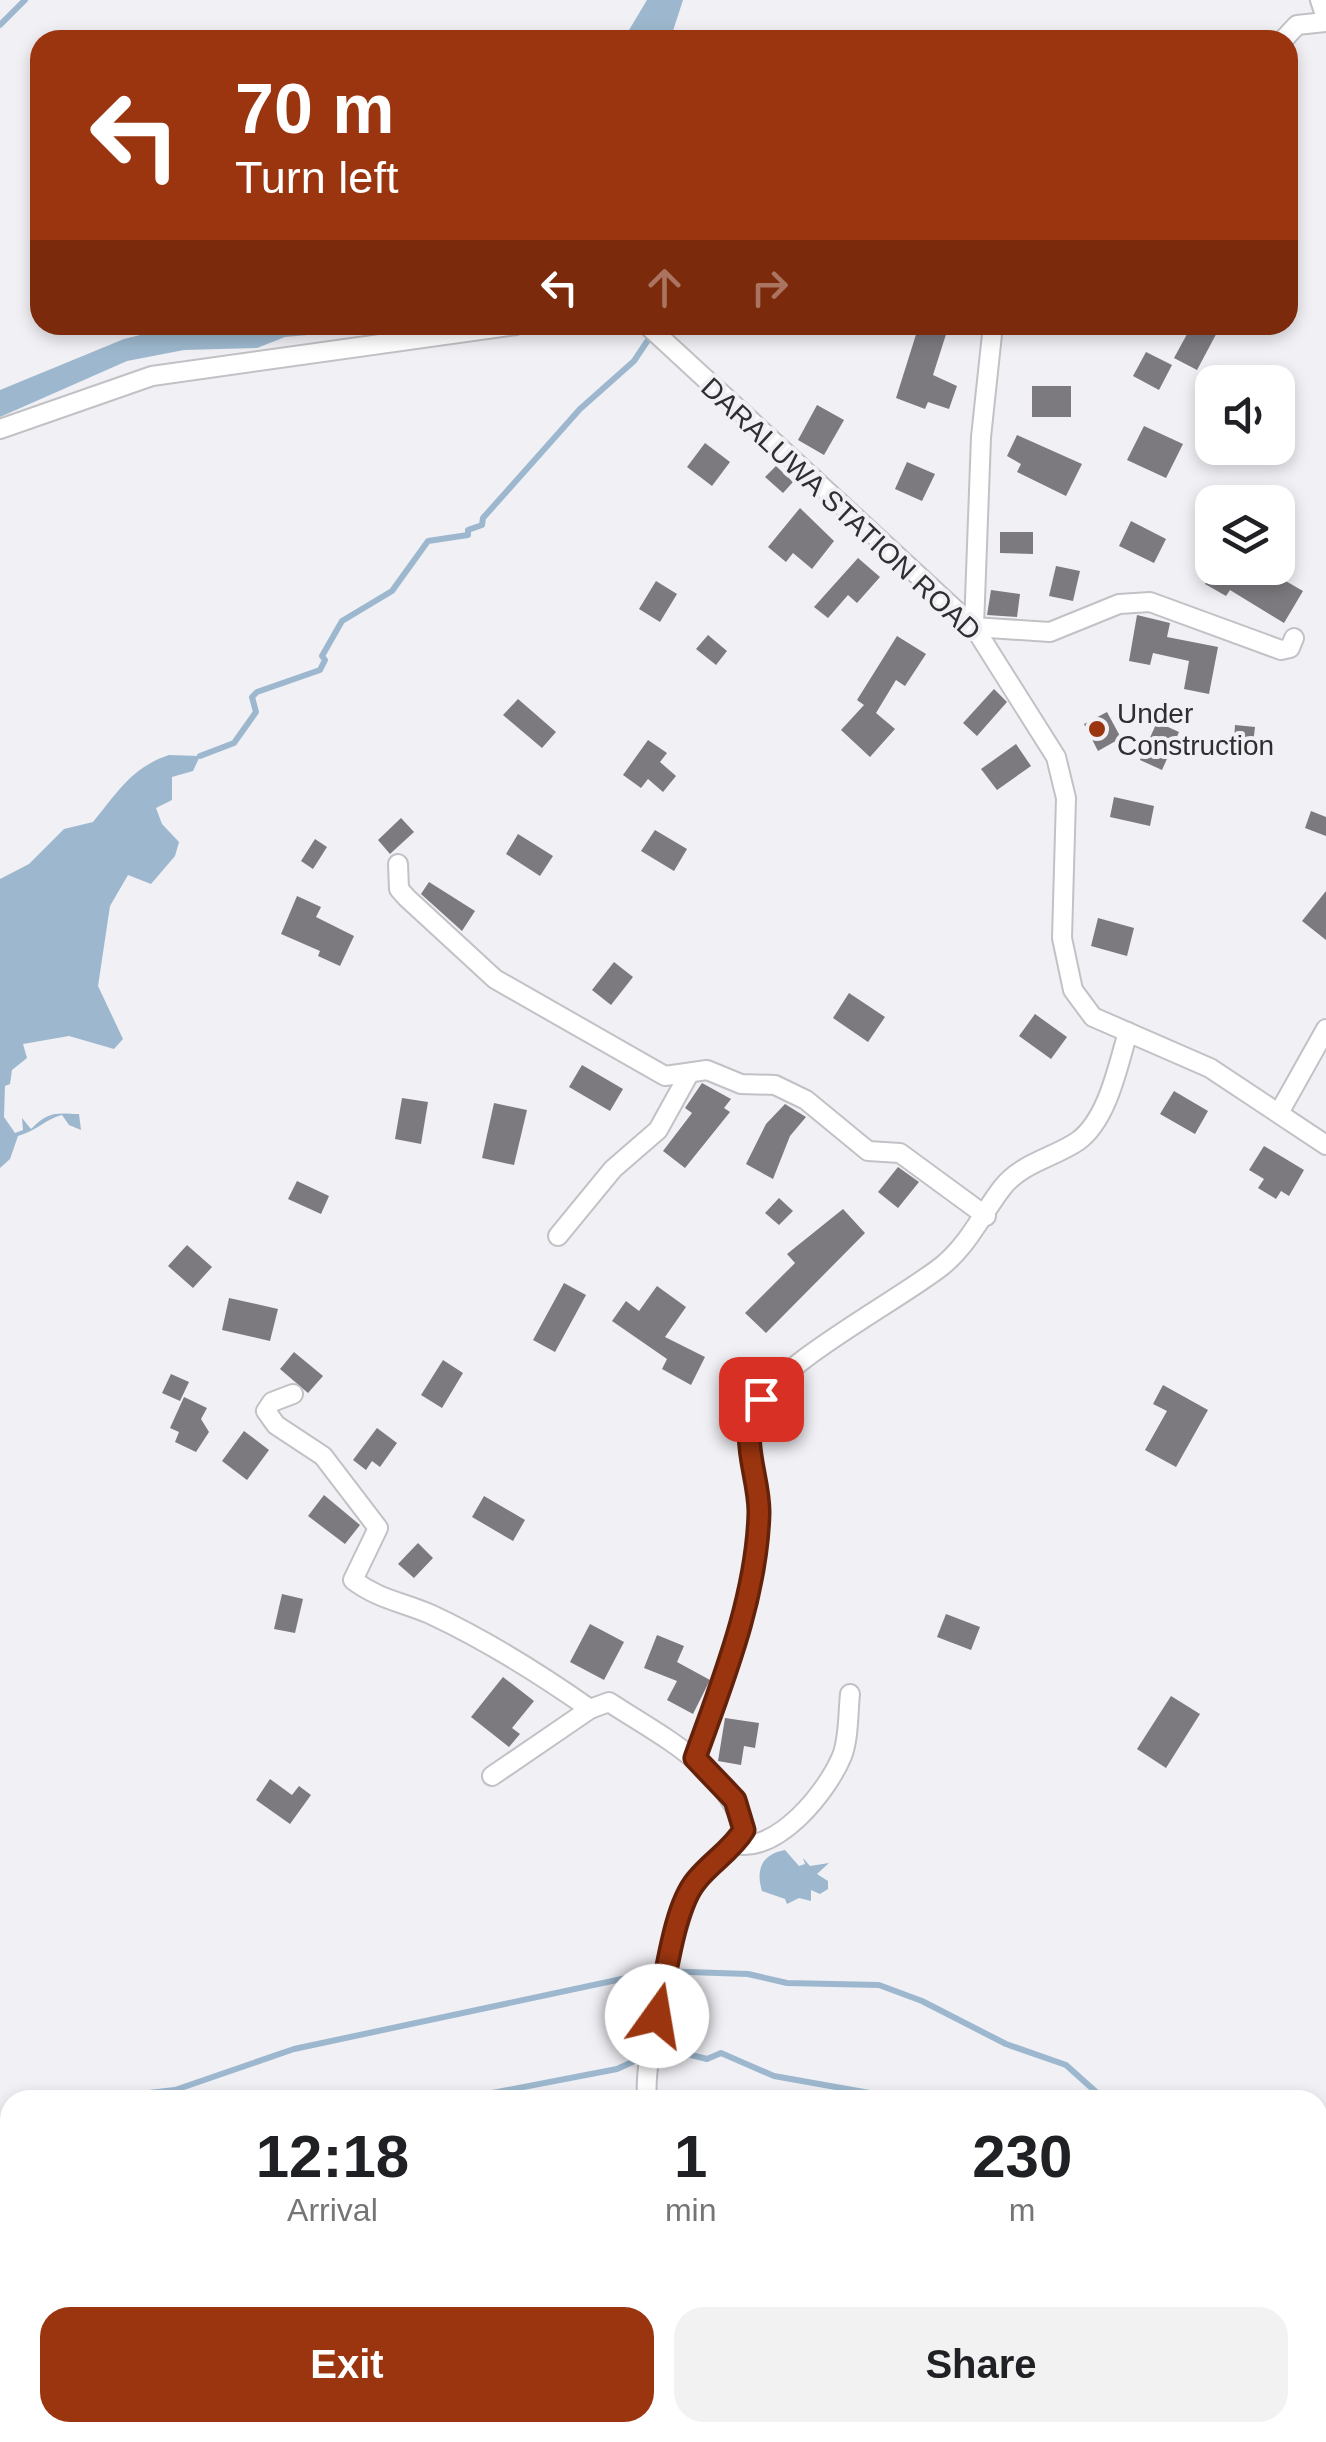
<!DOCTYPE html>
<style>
:root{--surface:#fff;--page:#f2f2f2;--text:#202124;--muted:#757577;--accent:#9b350f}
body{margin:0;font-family:Arial,sans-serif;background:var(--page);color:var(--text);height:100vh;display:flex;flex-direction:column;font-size:38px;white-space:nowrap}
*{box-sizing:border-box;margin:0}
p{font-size:32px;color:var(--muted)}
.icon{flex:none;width:55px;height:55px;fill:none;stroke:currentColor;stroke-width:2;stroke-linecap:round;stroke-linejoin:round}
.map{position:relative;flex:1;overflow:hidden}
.details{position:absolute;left:0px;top:2090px;width:1328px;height:352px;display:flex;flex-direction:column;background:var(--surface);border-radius:30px 30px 0 0;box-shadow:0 5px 15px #0003}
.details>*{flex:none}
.guide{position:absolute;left:30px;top:30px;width:1268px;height:305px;border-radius:30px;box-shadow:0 5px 15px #0003;background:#9b350f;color:#fff;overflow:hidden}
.buttons{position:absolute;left:1195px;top:365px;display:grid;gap:20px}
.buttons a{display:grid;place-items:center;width:100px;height:100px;border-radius:20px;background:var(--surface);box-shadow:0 5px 15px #0003;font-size:50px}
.pin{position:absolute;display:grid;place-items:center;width:85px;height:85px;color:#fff;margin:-42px;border-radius:20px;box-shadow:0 5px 15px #0006}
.me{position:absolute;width:110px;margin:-55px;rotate:13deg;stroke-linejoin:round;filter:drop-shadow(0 0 8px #0008)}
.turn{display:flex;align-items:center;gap:35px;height:210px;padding:0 40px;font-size:45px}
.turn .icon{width:130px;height:130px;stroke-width:2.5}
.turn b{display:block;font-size:70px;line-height:85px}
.lanes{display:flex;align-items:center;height:95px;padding:0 40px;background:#0003;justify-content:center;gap:50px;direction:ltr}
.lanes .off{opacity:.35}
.eta{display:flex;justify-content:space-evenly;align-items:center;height:170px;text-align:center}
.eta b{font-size:60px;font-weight:800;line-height:70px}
.action{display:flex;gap:20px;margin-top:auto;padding:20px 40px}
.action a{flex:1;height:115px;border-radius:30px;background:var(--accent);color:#fff;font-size:40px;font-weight:800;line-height:115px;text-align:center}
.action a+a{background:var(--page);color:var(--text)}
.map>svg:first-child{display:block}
.water{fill:#9db8ce}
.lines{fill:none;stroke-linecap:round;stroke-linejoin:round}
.stream{stroke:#9db8ce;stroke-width:6}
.building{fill:#7c7a7e}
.minor-casing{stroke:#c2c2c6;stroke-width:22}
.minor{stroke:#fff;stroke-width:18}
.route-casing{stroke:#65220a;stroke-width:25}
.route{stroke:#9b350f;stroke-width:18}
.poi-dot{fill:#9b350f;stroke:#f0f0f5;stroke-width:4}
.labels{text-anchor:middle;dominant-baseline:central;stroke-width:8;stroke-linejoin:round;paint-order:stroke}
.street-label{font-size:28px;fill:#2f2f31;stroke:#f0f0f5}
.poi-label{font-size:28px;fill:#2f2f31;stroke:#f0f0f5;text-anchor:start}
</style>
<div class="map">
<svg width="1326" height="2442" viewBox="0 0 1326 2442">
<rect width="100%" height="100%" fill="#f0f0f5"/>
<g class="water">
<polygon points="647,0 683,0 670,40 623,40"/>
<polygon points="181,325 421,325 285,337 257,348 184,350 127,361 0,417 0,390 124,339"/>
<path d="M169 755 200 756 193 771 172 777V800L156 808 162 824 179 842 175 856 151 884 128 875 110 906 98 986 123 1039 114 1049 69 1036 23 1044 27 1058 12 1070 10 1084 5 1086 4 1117 15 1133 23 1130 22 1118 31 1129C48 1111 56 1113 79 1114L81 1130 69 1125 62 1115C46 1119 36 1131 18 1136L10 1159 0 1168V879L29 864 64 829 93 822C117 793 132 767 169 755Z"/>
<path d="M785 1850 799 1866 805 1864 803 1858 810 1866 829 1863 817 1874 828 1881V1889L820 1894 811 1890V1901L799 1898 787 1904 785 1899 762 1891C755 1868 763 1854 785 1850Z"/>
</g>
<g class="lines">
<g class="stream">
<polyline points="0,25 25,0"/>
<polyline points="200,756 234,743 256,712 252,697 257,692 320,670 325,660 322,656 342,621 392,591 428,541 468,535 468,530 482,525 483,518 580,409 634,361 650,337"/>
<polyline points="87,2100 175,2090 294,2049 659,1971 748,1974 787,1983 879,1985 922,2001 1006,2044 1066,2065 1105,2100"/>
<polyline points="456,2100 617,2069 663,2048 707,2059 721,2053 774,2076 909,2100"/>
<polyline points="0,2229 10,2227"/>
<polyline points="1318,2362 1326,2373"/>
</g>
</g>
<g class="building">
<polygon points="919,325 949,325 933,375 957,386 949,409 928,402 925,409 896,398"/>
<polygon points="1192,325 1221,325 1197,370 1174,358"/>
<polygon points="1146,352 1172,365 1159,390 1133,376"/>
<rect x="1032" y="386" width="39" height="31"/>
<polygon points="817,405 844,420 824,455 798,440"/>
<polygon points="1144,426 1183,444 1166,478 1127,460"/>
<polygon points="1017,435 1082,464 1066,496 1017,472 1021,464 1007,456"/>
<polygon points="705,443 730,462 712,486 687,467"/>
<polygon points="907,462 935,474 922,501 895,489"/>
<polygon points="776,466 793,482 783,493 765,477"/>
<polygon points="800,508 834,541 812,569 793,553 786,562 768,547"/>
<polygon points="1131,521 1166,539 1154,563 1119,546"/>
<polygon points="1000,532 1033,532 1033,554 1000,553"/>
<polygon points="858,558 880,577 857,603 848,595 828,618 814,607"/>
<polygon points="1056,566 1080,571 1073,601 1049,596"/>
<polygon points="1215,568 1263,568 1303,591 1284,623 1230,590 1226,596 1205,584"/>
<polygon points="656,581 677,594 660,622 639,609"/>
<polygon points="991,590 1020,594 1017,617 987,615"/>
<polygon points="1137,615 1170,623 1167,637 1218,647 1209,694 1184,689 1189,661 1153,653 1150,665 1129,661"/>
<polygon points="708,635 727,651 716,665 696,649"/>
<polygon points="897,636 926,654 905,686 896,680 876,713 895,729 870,757 841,730 864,705 857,700"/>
<polygon points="994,689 1007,702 977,736 963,723"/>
<polygon points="518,699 556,732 542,748 503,715"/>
<polygon points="1107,712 1121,738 1098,751 1084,724"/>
<polygon points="1157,722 1179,732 1162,770 1140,760"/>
<polygon points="1235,725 1255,727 1253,744 1234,742"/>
<polygon points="648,740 667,753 660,762 676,776 663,792 648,779 641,788 623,775"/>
<polygon points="1016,744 1031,766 997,790 981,769"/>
<polygon points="1114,797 1154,806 1150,826 1110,817"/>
<polygon points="1311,811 1326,817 1326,836 1305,828"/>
<polygon points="401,818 414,832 390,854 378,840"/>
<polygon points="655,830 687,849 674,871 641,851"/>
<polygon points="518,834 553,856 540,876 506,854"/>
<polygon points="315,839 327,847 313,869 301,861"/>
<polygon points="429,882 475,911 462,931 421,894"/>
<polygon points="1326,891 1326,940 1302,921"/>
<polygon points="297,896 321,907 316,917 354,936 340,966 318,956 320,951 281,934"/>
<polygon points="1098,918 1134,928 1127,956 1091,946"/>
<polygon points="614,962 633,977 611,1005 592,990"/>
<polygon points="849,993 885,1017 868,1042 833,1018"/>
<polygon points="1035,1014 1067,1037 1051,1059 1019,1036"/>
<polygon points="582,1065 623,1089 610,1111 569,1087"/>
<polygon points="702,1083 731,1099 724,1108 730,1112 685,1168 663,1151 692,1113 685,1108"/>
<polygon points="1174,1091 1208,1111 1195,1134 1160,1114"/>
<polygon points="402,1098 428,1102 421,1144 395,1139"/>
<polygon points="494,1103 527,1110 514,1165 482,1158"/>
<polygon points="785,1104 806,1117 790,1136 773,1179 746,1164 766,1124"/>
<polygon points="1264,1146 1304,1170 1289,1196 1281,1191 1276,1199 1258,1188 1264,1179 1249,1170"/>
<polygon points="898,1167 919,1182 898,1208 878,1192"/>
<polygon points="297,1181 329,1196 321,1214 288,1199"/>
<polygon points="779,1198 793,1211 779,1225 765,1213"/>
<polygon points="843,1209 865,1233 766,1333 745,1313 795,1263 787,1254"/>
<polygon points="187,1245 212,1267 193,1288 168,1266"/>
<polygon points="564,1283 586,1295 555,1352 533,1340"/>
<polygon points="657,1286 686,1307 665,1337 705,1357 691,1385 662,1369 667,1359 612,1321 626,1301 639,1311"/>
<polygon points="229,1298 278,1309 270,1341 222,1330"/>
<polygon points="294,1352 323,1376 308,1393 280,1369"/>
<polygon points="443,1360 463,1373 442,1408 421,1395"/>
<polygon points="171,1374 189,1382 180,1401 162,1393"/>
<polygon points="1163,1385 1208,1410 1176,1467 1145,1450 1167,1411 1153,1404"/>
<polygon points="184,1397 207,1408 201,1419 209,1432 196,1452 175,1442 179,1432 170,1428"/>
<polygon points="377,1428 397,1443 380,1467 372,1461 366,1470 353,1460"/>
<polygon points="244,1431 269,1450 247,1480 222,1461"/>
<polygon points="324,1495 360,1525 345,1544 308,1516"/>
<polygon points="484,1496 525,1520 513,1541 472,1517"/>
<polygon points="418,1543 433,1558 414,1578 398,1564"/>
<polygon points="282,1594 303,1599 295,1633 274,1629"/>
<polygon points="946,1614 980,1627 971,1650 937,1637"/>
<polygon points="590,1624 624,1642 604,1680 570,1662"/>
<polygon points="657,1635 684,1646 677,1662 710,1680 693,1714 667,1700 677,1681 644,1668"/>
<polygon points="503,1677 534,1701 512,1728 520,1734 509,1747 471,1717"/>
<polygon points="1171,1696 1200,1714 1166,1768 1137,1749"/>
<polygon points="725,1718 759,1723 755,1748 744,1746 741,1765 718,1761"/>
<polygon points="270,1779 292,1795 299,1786 311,1795 290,1824 256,1800"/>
</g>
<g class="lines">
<g class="minor-casing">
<g id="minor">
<polyline points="1320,0 1326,18"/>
<polyline points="1283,40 1297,25 1326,22"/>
<polyline points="647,325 974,627 1056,757 1066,798 1062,938 1073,990 1093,1017 1210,1068 1326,1145"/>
<polyline points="993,325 981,437 974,627 1050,632 1119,604 1150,602 1281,650 1290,648 1294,638"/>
<polyline points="0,429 152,376 516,325"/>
<polyline points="398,864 399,889 407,898 495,979 665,1076 707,1070 741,1084 775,1085 806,1100 868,1151 900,1153 986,1216"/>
<polyline points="1280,1111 1326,1029"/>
<polyline points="558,1236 613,1169 658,1130 689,1074"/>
<path d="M293 1394 272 1402 266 1411 276 1425 323 1456 378 1528 353 1580C378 1599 402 1602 430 1614 486 1640 540 1674 590 1709"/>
<path d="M695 1758C724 1680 759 1594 759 1510 759 1476 738 1439 756 1407 779 1363 899 1300 942 1266 969 1244 982 1214 1002 1188 1021 1163 1053 1158 1078 1141 1108 1119 1118 1065 1128 1032"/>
<path d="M492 1776 590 1709 609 1702C662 1737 725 1766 744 1830 731 1851 711 1862 696 1881 678 1903 639 2074 648 2100"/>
<path d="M735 1844C778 1853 827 1792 842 1756 849 1738 848 1712 850 1694"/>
<polyline points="637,2442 640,2432"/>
<polyline points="696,2442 699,2432"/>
<polyline points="786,2442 789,2432"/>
</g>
</g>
<use href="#minor" class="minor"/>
</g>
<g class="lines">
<g class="route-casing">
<path id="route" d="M657 2016C666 1980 673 1909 696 1881 711 1862 731 1851 744 1830L735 1800 695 1758C723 1680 757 1596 759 1512 759 1472 736 1435 761 1399"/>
</g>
<use href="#route" class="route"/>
</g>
<circle class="poi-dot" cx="1097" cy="729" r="10"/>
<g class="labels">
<g class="street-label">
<text transform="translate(841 509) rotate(43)">DARALUWA STATION ROAD</text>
</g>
<g class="poi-label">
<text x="1117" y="713">Under<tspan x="1117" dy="32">Construction</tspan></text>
</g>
</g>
</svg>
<div class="buttons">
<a><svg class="icon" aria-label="sound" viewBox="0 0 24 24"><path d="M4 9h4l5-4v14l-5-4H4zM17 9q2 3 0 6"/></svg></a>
<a><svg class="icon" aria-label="layers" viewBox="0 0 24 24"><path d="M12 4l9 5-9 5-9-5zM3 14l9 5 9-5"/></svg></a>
</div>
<div class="pin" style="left:761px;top:1399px;background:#d93025"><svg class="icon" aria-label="arrive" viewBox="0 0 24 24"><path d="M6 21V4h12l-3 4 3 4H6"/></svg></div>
<svg class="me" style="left:657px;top:2016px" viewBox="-20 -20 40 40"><circle r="19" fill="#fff"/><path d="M0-13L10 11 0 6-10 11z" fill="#9b350f"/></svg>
<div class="guide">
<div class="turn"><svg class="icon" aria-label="left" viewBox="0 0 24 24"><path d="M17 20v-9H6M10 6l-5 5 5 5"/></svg><div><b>70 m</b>Turn left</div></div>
<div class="lanes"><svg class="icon" aria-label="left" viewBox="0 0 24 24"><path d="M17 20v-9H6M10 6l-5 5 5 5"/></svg><svg class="icon off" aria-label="ahead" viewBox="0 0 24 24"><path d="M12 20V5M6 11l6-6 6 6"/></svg><svg class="icon off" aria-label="right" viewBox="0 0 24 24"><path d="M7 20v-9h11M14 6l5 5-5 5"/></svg></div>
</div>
<section class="details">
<div class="eta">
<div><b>12:18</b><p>Arrival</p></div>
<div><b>1</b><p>min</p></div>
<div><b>230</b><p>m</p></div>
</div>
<div class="action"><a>Exit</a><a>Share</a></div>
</section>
</div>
